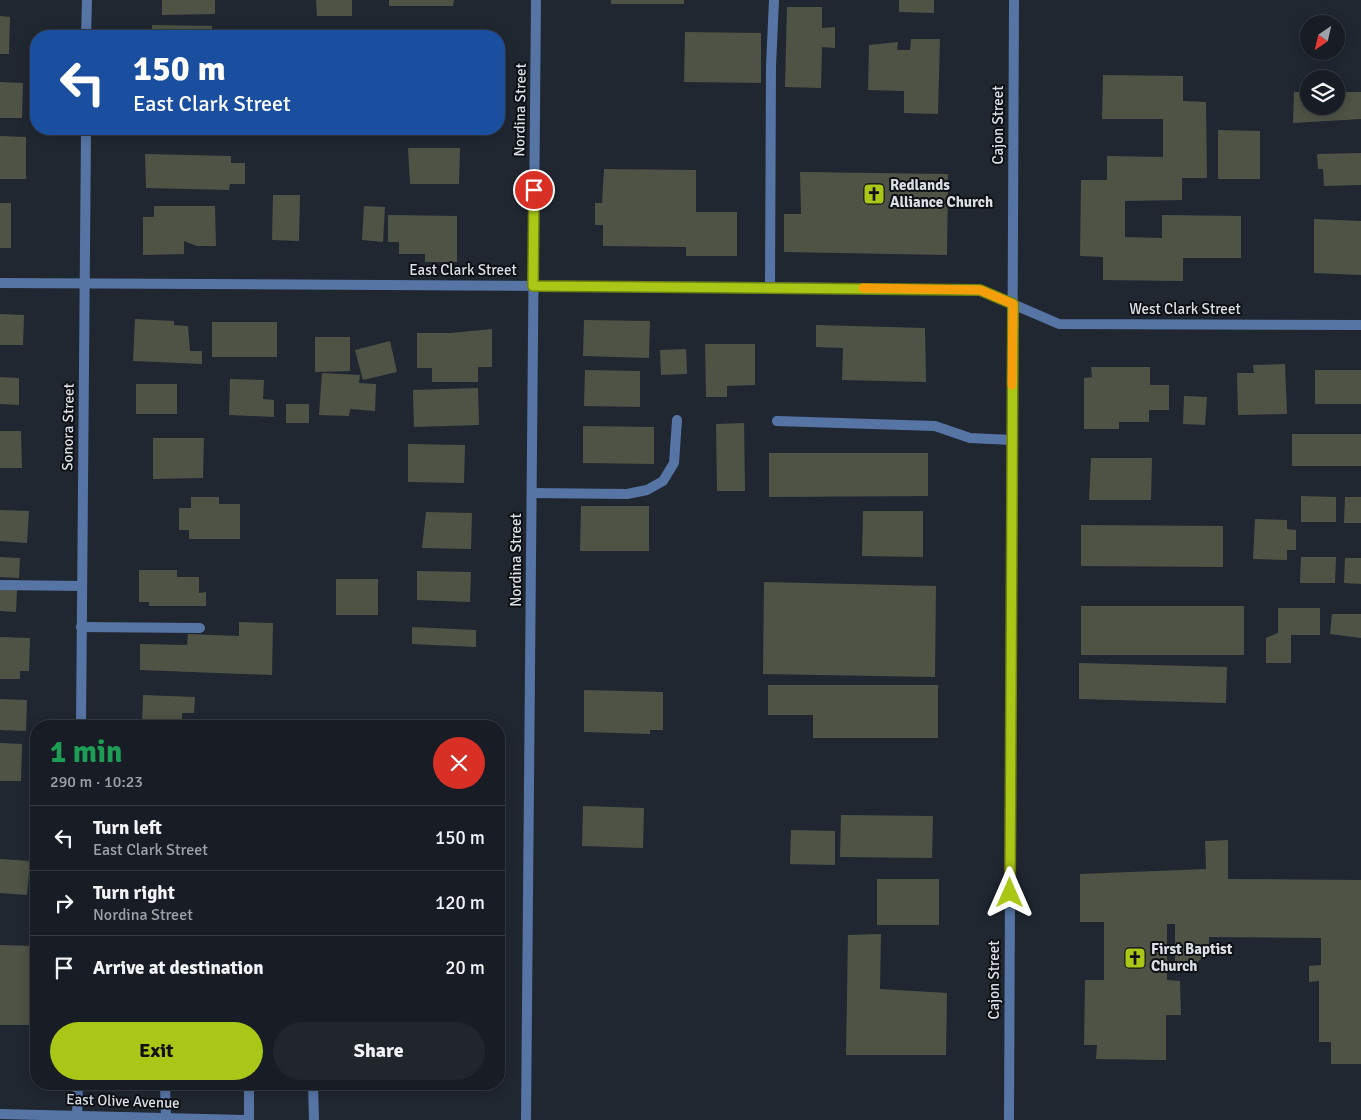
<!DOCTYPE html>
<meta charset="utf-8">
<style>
:root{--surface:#181d25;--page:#21262d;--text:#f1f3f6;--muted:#9fa2a7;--line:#363b42;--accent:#aac718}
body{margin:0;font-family:Signika,sans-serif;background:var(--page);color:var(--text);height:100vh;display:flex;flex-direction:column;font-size:19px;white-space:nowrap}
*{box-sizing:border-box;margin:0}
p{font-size:16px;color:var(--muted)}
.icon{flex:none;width:28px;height:28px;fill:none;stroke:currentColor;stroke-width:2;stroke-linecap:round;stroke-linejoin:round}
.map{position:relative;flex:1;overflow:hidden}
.panel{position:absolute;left:30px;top:720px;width:475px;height:370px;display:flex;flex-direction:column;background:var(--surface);border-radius:20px;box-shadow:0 2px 12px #0003,0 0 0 1px var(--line)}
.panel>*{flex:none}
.top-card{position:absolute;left:30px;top:30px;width:475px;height:105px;border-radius:20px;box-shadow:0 2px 12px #0003,0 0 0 1px var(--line);background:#1a4fa0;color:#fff;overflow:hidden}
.needle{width:32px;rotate:214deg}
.buttons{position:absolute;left:1300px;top:15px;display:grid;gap:10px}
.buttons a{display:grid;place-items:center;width:45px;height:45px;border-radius:50%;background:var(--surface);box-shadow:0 2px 12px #0003,0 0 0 1px var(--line);font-size:25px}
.pin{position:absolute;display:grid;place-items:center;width:42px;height:42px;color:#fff;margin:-21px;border:2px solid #fff;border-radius:50%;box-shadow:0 1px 5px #0007}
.me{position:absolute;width:55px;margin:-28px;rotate:0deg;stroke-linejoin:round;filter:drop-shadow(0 0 4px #0008)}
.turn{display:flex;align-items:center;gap:18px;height:105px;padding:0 20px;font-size:22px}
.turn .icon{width:65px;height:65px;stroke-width:2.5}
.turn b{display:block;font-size:35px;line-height:42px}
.round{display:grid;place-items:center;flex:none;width:52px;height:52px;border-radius:26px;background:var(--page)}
.overview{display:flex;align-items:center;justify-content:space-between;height:85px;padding:0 20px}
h1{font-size:30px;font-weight:800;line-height:38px;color:#1e9e55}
.primary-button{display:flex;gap:10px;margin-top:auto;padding:10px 20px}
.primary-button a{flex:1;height:58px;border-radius:30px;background:var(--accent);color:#111;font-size:20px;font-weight:800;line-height:58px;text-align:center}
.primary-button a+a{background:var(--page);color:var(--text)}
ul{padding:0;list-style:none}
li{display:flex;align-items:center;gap:15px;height:65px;padding:0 20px;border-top:1px solid var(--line)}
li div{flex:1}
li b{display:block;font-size:19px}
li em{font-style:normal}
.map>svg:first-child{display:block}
.building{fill:#4f5346}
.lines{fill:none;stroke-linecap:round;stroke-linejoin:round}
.service{stroke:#5675a5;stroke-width:10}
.minor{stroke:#5675a5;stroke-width:10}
.tertiary{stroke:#5675a5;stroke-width:10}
.route-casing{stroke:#6e8110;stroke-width:12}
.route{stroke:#aac718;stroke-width:9}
.slow{stroke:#f59e0b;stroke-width:9}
.labels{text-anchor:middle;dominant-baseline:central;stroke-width:4;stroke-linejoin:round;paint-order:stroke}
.street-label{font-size:15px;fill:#dbdfe6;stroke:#0d1014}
.poi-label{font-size:15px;font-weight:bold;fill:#dbdfe6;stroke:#0d1014;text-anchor:start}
</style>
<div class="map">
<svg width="1361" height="1120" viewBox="0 0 1361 1120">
<rect width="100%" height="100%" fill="#202731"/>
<g class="building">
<polygon points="162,0 215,0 215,14 162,15"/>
<polygon points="316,0 352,0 352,16 317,16"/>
<polygon points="389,0 454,0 453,6 389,6"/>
<rect x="611" y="0" width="73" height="4"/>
<polygon points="899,0 934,0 934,13 899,12"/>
<polygon points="787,7 822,7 822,28 835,27 835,48 822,47 821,88 785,87"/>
<polygon points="0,16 10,17 9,54 0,54"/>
<polygon points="152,25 212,26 212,36 152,36"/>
<polygon points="685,32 761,33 761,83 684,82"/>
<polygon points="911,39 940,39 938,114 904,113 904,91 868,90 869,45 898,42 897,50 910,50"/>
<polygon points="1103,75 1183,76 1183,101 1206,102 1207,178 1182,178 1182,200 1125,201 1125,237 1162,238 1162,215 1241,216 1241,258 1183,258 1183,281 1103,280 1103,257 1080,256 1081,180 1107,180 1107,156 1163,157 1163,119 1102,119"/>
<polygon points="0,82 23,83 22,118 0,118"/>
<polygon points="1294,92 1309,92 1309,106 1336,106 1336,92 1361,92 1361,119 1293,123"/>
<rect x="406" y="129" width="56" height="3"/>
<polygon points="1218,130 1260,131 1260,179 1218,179"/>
<polygon points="0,136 26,137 26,179 0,179"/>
<polygon points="408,148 460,148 459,184 410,184"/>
<polygon points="1361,153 1361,185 1324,186 1323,169 1318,169 1317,154"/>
<polygon points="145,154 231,156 231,163 245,163 245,184 230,184 229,190 146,188"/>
<polygon points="604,169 696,170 696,212 737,212 737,256 686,256 686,247 603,246 603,225 595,225 595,203 602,203"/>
<polygon points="800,172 948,174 947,255 784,252 784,214 801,214"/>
<polygon points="273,195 300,195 299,241 272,240"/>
<rect x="0" y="203" width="11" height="45"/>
<polygon points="154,206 215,206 216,246 197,246 184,241 184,254 143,255 143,217 154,217"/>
<polygon points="364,206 385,207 383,242 362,240"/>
<polygon points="388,215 457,216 457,262 425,262 425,254 399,254 399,242 388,242"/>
<polygon points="1314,219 1361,221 1361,275 1314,273"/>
<polygon points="0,314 24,315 23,345 0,345"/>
<polygon points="135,319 174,321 174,325 188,326 190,351 202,351 202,364 133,361"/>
<polygon points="584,320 650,321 649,358 583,356"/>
<rect x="212" y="322" width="65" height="35"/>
<polygon points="816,325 925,328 926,382 842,380 843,348 816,347"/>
<polygon points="492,329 492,367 478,367 478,382 432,382 432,368 417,368 417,333 451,333"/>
<polygon points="315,337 350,337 350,371 315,372"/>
<polygon points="390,341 397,372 363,380 355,350"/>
<polygon points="705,344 755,344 755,385 727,386 727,397 706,397"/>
<polygon points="686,349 687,374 661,375 660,350"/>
<polygon points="1285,364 1287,414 1238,415 1237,373 1254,373 1253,365"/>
<polygon points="1091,367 1150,367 1150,385 1169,385 1169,410 1149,410 1149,422 1119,422 1119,429 1084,429 1084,378 1092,377"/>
<polygon points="585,370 640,371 640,407 584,406"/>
<rect x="1315" y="370" width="46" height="34"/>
<polygon points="322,373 360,375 359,383 376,384 375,411 350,409 349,416 319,415"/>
<polygon points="0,377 19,378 19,405 0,404"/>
<polygon points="230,379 264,380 263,399 274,400 274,417 229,415"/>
<rect x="136" y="384" width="41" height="30"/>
<polygon points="478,388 479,425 414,427 413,390"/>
<polygon points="1184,396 1207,397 1205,425 1183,424"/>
<rect x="286" y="404" width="23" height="19"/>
<polygon points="744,423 745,491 717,491 716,424"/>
<polygon points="583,426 654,427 654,464 583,463"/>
<polygon points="0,431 21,431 22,468 0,468"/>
<rect x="1292" y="434" width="69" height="32"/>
<polygon points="153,438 204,438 203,478 153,479"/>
<polygon points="408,444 465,445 464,483 408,482"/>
<polygon points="769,453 928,453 928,496 769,497"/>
<polygon points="1091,458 1152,458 1151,500 1089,500"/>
<polygon points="1301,496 1336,497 1336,522 1301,522"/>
<polygon points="191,497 219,497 219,504 240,504 240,539 189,539 189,530 179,530 179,508 191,508"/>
<polygon points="1345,497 1361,497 1361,523 1344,523"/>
<polygon points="581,506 649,506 649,551 580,551"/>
<polygon points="0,510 29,511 27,543 0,541"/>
<polygon points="863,511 923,511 923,557 862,556"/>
<polygon points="426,512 472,513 471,549 422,548"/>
<polygon points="1255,519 1287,520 1287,529 1296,530 1296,550 1287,550 1287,560 1253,559"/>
<polygon points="1081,525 1223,526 1223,567 1081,566"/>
<polygon points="0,557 20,558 19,578 0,577"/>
<polygon points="1301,557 1336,557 1335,583 1300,583"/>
<polygon points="1345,558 1361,558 1361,584 1344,583"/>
<polygon points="139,570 177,570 177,577 199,577 199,593 206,592 206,606 149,606 149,602 139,602"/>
<polygon points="417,571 471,572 470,602 417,600"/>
<rect x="336" y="579" width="42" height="36"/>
<polygon points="764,582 936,586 935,677 763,674"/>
<polygon points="0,590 17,590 16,612 0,611"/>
<rect x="1081" y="606" width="163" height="49"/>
<polygon points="1278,608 1320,608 1320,635 1291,635 1291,663 1266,663 1266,638 1278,633"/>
<polygon points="1332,614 1361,614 1361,638 1330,634"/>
<polygon points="239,622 273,623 272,675 140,670 140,644 187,645 188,634 239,636"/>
<polygon points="412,627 476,630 476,647 412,644"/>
<polygon points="0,637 30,638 29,671 20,671 20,679 0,679"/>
<polygon points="1079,663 1227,667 1226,703 1079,699"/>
<polygon points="768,685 938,685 938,738 813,738 813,715 768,715"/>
<polygon points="584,690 663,692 663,730 650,730 650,734 584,732"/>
<polygon points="143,695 195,697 194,713 182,713 182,726 142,726"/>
<polygon points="0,699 27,700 26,731 0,730"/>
<polygon points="0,743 22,744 21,781 0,781"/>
<polygon points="583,806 644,808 643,848 582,846"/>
<polygon points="841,815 933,816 932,858 840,857"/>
<polygon points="791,830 835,831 835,865 790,864"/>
<polygon points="1228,840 1228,879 1361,880 1361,1064 1331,1064 1331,1042 1319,1042 1319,981 1309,982 1309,966 1321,965 1321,938 1209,937 1209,950 1193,967 1175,967 1175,924 1167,924 1167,980 1180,981 1181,1015 1166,1015 1166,1060 1096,1059 1097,1045 1084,1045 1085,980 1104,980 1104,922 1080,922 1080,874 1206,869 1205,841"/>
<polygon points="0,859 30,861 27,895 0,893"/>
<rect x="877" y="879" width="62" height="46"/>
<polygon points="881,934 880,989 947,993 946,1055 846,1055 848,935"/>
<polygon points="0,945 35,946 32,1025 0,1025"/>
</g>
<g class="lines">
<g class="service">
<polyline points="770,287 771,66 774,0"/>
<polyline points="777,421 935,426 970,438 1012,440"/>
<polyline points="532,493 627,494 647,490 663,481 674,463 677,420"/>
<polyline points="0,585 82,586"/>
<polyline points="81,627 200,628"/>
<polyline points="165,1084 166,1117"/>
<polyline points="313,1084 314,1120"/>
<polyline points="249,1120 249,1084"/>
</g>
<g class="minor">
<polyline points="86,36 87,0"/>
<polyline points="0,283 770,287 980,290 1059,324 1361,325"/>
<polyline points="81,726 86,129"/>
<polyline points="77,1115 78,1084"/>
<polyline points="526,1120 536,0"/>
</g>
<g class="tertiary">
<polyline points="0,1114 245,1120"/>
<polyline points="1009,1120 1014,0"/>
</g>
</g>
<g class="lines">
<g class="route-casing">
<polyline id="route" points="534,190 533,286 980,290 1013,304 1010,893"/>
</g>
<use href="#route" class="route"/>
<polyline class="slow" points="863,288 980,290 1013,304 1012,385"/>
</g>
<defs>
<g id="church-square" transform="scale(1.125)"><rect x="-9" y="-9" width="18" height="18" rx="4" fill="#aac718" stroke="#0d1014"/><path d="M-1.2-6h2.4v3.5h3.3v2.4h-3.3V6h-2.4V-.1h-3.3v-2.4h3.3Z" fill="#111"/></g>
</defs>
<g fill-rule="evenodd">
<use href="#church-square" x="874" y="194"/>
<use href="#church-square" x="1135" y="958"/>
</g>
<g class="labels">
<g class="street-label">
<text transform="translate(520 110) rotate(-89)">Nordina Street</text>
<text transform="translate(998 125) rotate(-90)">Cajon Street</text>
<text x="463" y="270">East Clark Street</text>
<text x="1185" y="309">West Clark Street</text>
<text transform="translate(68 427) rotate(-89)">Sonora Street</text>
<text transform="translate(516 560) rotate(-90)">Nordina Street</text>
<text transform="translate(994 980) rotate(-90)">Cajon Street</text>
<text transform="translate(123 1101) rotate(2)">East Olive Avenue</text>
</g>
<g class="poi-label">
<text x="890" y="185">Redlands<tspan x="890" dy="17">Alliance Church</tspan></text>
<text x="1151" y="949">First Baptist<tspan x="1151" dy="17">Church</tspan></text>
</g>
</g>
</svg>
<div class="buttons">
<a><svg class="needle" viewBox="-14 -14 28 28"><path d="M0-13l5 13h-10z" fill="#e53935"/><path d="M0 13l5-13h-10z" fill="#9fa2a7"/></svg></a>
<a><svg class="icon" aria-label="layers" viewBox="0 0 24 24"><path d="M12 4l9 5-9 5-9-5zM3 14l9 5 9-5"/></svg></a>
</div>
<div class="pin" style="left:534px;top:190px;background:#d93025"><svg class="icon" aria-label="arrive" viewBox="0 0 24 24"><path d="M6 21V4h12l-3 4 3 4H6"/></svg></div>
<svg class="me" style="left:1010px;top:893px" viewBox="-20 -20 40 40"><path d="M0-17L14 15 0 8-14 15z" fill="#aac718" stroke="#fff" stroke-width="4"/></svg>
<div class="top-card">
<div class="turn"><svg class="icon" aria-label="left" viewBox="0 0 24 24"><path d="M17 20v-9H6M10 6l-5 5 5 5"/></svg><div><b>150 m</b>East Clark Street</div></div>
</div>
<section class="panel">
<div class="overview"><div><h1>1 min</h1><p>290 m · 10:23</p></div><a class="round" style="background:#d93025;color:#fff"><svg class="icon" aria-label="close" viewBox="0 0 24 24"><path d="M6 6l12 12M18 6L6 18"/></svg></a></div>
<ul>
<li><svg class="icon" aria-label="left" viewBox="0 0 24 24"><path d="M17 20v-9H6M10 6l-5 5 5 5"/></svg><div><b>Turn left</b><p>East Clark Street</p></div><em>150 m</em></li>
<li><svg class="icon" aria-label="right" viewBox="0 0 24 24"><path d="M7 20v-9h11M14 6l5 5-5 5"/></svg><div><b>Turn right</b><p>Nordina Street</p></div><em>120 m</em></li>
<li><svg class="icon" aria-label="arrive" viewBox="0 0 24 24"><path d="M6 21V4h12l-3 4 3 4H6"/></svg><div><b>Arrive at destination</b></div><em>20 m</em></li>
</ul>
<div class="primary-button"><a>Exit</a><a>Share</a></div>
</section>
</div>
